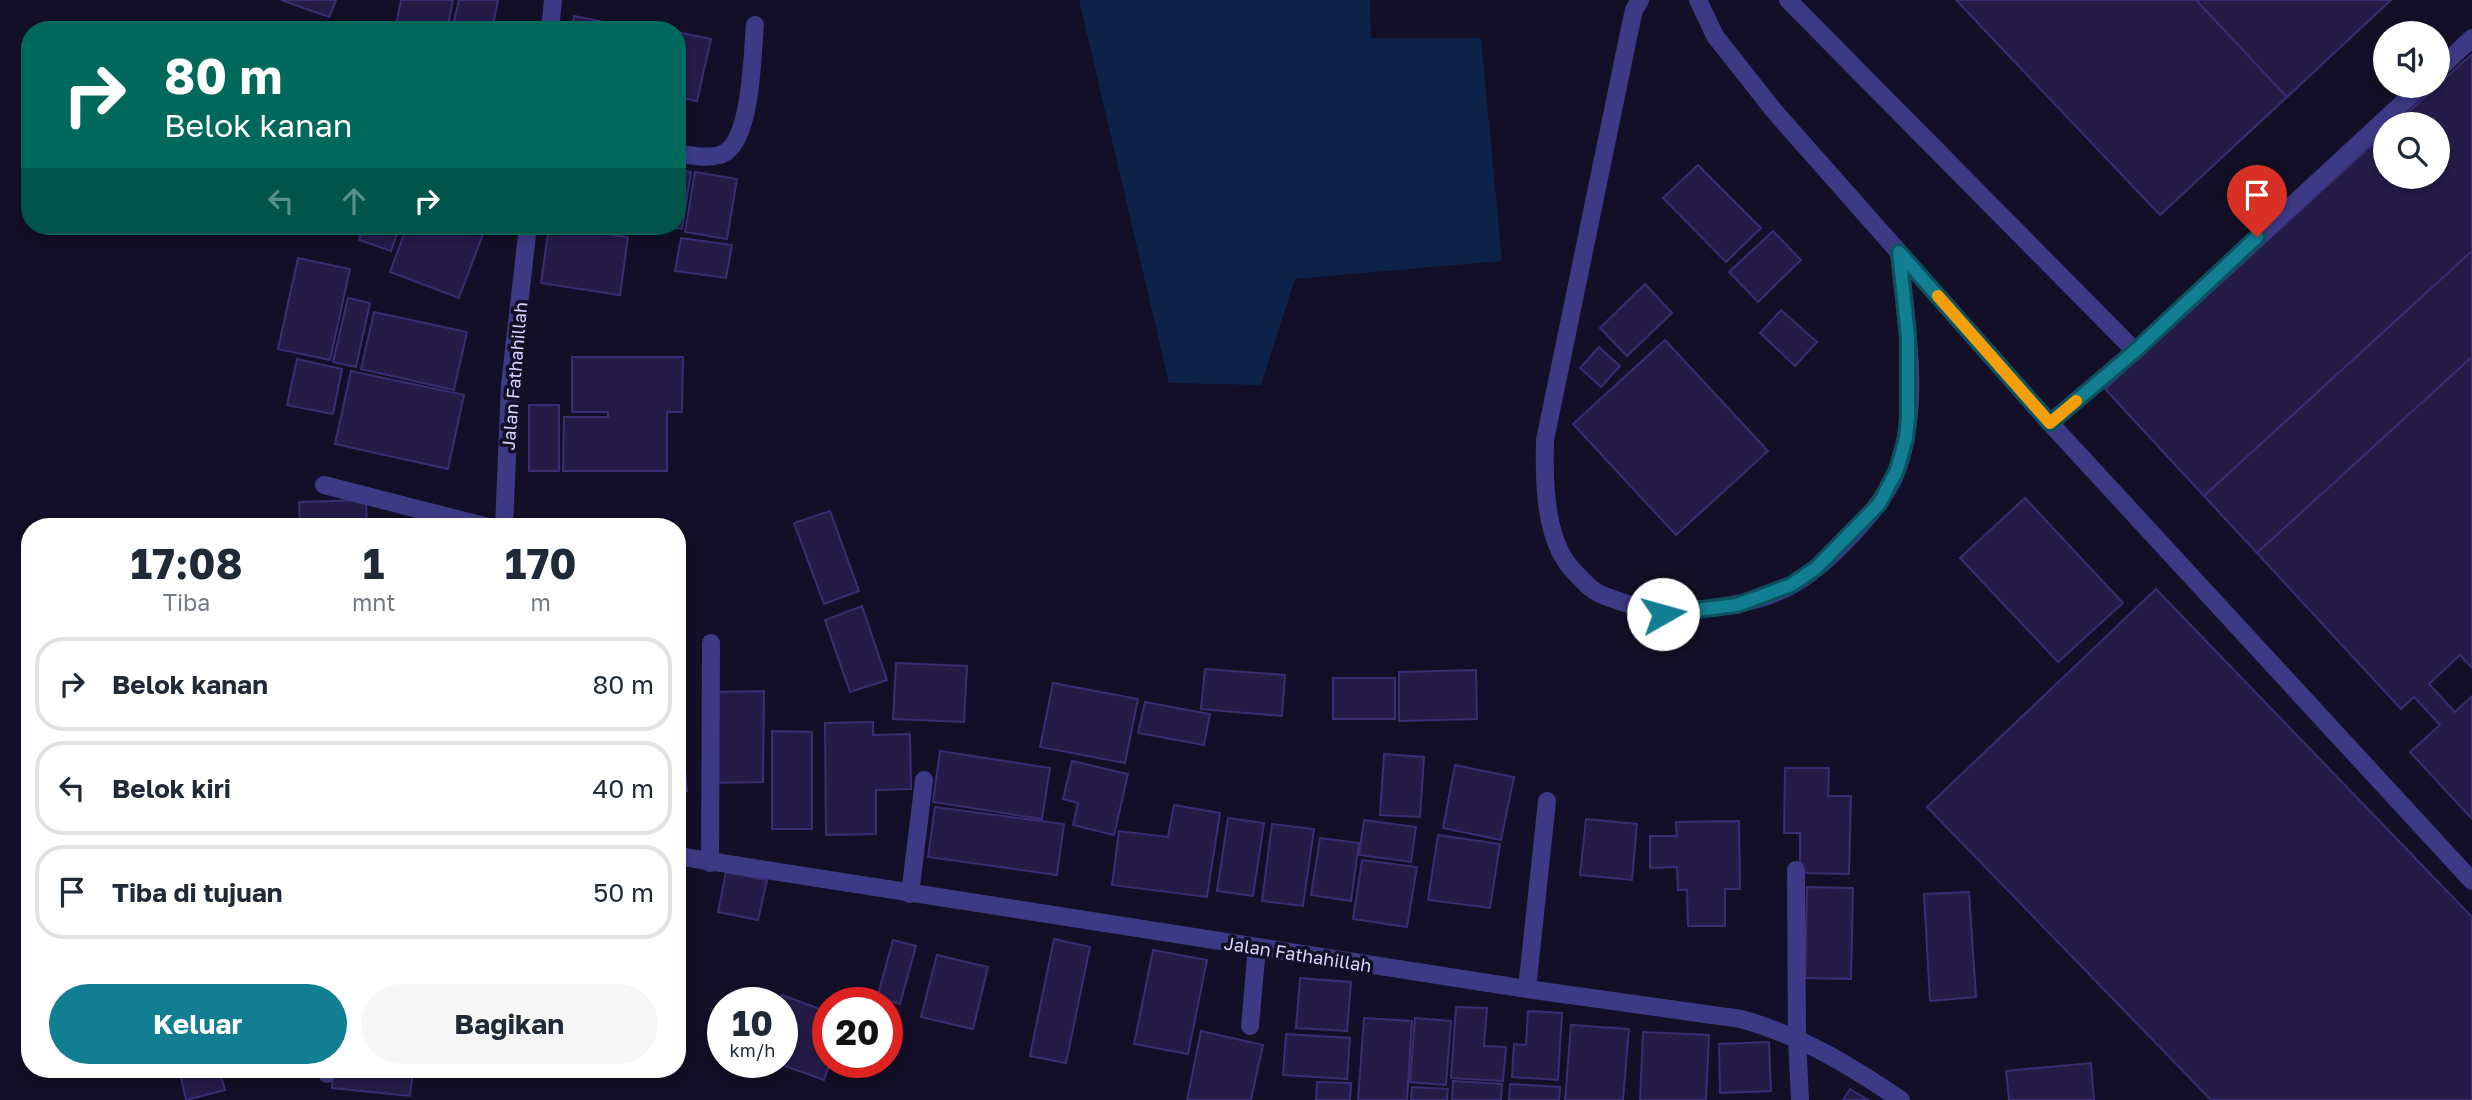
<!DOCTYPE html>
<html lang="id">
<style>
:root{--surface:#fff;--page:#f6f6f7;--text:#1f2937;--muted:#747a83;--line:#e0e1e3;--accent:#117e91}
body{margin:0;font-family:"Golos Text",sans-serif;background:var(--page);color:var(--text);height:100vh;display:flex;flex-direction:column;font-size:26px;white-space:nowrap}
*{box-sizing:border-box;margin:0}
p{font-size:23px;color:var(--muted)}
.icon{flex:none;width:38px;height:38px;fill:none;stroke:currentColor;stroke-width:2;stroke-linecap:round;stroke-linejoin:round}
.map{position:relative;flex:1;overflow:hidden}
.details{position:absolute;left:21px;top:518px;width:665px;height:560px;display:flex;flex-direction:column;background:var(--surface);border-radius:28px;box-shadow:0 4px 10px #0003}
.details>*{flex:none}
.top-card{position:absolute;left:21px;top:21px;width:665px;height:214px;border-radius:28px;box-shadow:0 4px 10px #0003;background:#00695c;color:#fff;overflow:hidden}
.buttons{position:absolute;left:2373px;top:21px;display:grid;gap:14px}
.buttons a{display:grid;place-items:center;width:77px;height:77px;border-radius:50%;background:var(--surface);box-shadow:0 4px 10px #0003;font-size:35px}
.speed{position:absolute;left:707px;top:987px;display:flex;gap:14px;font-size:35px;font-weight:700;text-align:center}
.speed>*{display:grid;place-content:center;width:91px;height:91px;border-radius:50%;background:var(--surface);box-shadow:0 4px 10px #0003;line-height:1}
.speed small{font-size:18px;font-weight:400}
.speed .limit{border:10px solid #d22;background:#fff;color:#111}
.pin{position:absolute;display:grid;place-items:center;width:60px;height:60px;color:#fff;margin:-72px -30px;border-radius:50% 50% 50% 0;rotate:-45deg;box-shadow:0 0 7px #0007}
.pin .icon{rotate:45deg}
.me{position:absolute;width:77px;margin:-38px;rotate:83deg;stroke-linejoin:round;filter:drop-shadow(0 0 5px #0008)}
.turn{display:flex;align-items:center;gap:24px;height:147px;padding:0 28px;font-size:32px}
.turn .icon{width:91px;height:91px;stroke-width:2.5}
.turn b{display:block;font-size:49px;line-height:60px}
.lanes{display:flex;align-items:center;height:66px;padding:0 28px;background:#0003;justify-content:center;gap:35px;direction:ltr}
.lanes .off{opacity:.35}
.eta{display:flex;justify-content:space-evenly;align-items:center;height:119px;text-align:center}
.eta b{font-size:42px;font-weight:700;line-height:49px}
.button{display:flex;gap:14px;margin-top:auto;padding:14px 28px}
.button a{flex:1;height:80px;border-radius:42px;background:var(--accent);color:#fff;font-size:28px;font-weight:700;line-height:80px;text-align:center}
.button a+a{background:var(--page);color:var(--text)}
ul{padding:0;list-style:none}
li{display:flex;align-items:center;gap:21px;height:94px;margin:0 14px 10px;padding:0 14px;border:4px solid var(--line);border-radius:28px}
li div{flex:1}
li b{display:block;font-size:26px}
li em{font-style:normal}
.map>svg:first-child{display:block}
.water{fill:#0c2248}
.building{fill:#241b47;stroke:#3b2d73;stroke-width:2}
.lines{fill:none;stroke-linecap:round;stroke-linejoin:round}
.lane{stroke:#3d3a85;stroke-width:18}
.street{stroke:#3d3a85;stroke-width:18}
.route-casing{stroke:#0b525e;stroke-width:18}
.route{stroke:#117e91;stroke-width:12}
.slow{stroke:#f59e0b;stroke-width:12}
.labels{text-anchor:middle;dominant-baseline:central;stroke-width:7;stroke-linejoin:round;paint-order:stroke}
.street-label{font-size:18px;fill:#d9d4ff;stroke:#130f26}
</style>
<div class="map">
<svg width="2472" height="1100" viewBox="0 0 2472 1100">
<rect width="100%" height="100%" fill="#130f26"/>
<polygon class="water" points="1079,0 1370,0 1371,38 1481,38 1502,261 1295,279 1261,385 1169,383"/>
<g class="building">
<polygon points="281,0 336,0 329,17"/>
<polygon points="401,0 453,0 447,30 395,30"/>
<polygon points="459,0 498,0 492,30 452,30"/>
<polygon points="1956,0 2196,0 2287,97 2160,215"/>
<polygon points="2196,0 2391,0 2287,97"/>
<polygon points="574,16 630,27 630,30 571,30"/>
<polygon points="639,24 667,30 638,30"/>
<polygon points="677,32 711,39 697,101 677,97"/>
<polygon points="2472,54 2472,251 2204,496 2105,389 2385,133 2385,177 2438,177 2438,124 2395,124"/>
<polygon points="1698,165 1761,228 1726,262 1663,198"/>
<polygon points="677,170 691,172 682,229 658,226 677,226"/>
<polygon points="695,172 737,179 727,239 685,232"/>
<polygon points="364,226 400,226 391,251 359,240"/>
<polygon points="407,226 486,226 459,298 390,272"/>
<polygon points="549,226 628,237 620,295 541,283"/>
<polygon points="578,226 642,226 641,234"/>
<polygon points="1773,231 1801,260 1758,302 1729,272"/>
<polygon points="681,238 732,245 726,278 675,271"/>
<polygon points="2472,251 2472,357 2257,553 2204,496"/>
<polygon points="298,258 350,269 330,360 278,349"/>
<polygon points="1645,284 1672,313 1627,356 1600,328"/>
<polygon points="348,298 370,303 356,367 333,362"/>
<polygon points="1781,310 1817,342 1795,366 1760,333"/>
<polygon points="374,312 467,332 454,390 361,369"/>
<polygon points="1665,340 1768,451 1676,535 1573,424"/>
<polygon points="1599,347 1620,366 1601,387 1580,368"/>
<polygon points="572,357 683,357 682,412 667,412 667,471 563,471 564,417 608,417 608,412 572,412"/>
<polygon points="2472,357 2472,668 2460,655 2429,684 2455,712 2472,696 2472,819 2410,752 2440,725 2414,697 2401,709 2257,553"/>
<polygon points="297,359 342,369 333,414 287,405"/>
<polygon points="351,371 464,395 448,469 335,444"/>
<rect x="529" y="405" width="30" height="66"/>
<polygon points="2025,498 2123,603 2058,662 1960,558"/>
<polygon points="366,500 367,527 300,527 299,502"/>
<polygon points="830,511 859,591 824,604 794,523"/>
<polygon points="383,520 462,522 462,527 383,527"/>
<polygon points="2156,589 2472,917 2472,1100 2211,1100 1927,807"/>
<polygon points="862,606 887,680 850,692 825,620"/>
<polygon points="896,663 967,666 964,722 893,719"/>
<polygon points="1205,669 1285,675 1282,716 1201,709"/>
<polygon points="1476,670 1477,719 1399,721 1399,672"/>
<rect x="1333" y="678" width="62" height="41"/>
<polygon points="1053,683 1138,699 1125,763 1040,747"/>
<polygon points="764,691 763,782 714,783 715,692"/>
<polygon points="1145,702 1210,714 1204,745 1138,733"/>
<polygon points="873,722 873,735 910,734 911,789 876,790 876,834 826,835 825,723"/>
<polygon points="772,731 812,732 812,829 772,829"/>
<polygon points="677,750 683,750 687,791 677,792"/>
<polygon points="940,751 1050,768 1042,819 933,802"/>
<polygon points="1384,754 1424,757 1420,817 1380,815"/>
<polygon points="1072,761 1128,774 1114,835 1073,825 1078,803 1063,799"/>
<polygon points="1455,765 1514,777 1501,840 1443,828"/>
<polygon points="1785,768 1829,768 1828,796 1851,796 1849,874 1800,873 1800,833 1784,833"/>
<polygon points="1174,805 1220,813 1207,897 1112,885 1119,831 1168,837"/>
<polygon points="935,807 1064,824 1057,875 928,857"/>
<polygon points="1228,818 1264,823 1253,896 1217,891"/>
<polygon points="1586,819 1637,824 1632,880 1580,875"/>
<polygon points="1364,820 1416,827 1411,862 1359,855"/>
<polygon points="1739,821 1740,889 1725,889 1725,926 1688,926 1687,890 1678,890 1677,867 1650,868 1650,836 1677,836 1676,822"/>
<polygon points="1272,824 1314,829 1303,906 1262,901"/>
<polygon points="1438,835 1500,844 1490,908 1428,900"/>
<polygon points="1320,838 1359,843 1351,901 1311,895"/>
<polygon points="1362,860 1417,867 1407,927 1353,919"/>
<polygon points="726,872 767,880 758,920 718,912"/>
<polygon points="1807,887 1853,888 1851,979 1805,978"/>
<polygon points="1969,892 1976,997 1930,1001 1924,894"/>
<polygon points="1054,939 1090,947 1066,1063 1030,1056"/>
<polygon points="893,940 916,946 900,1004 877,998"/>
<polygon points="1153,950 1207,960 1188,1054 1134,1044"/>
<polygon points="937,955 988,967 973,1029 921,1017"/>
<polygon points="1300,978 1351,982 1347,1031 1296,1028"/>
<polygon points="782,995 828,1012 828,1062 830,1062 824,1080 774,1062 782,1062 782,1003 779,1003"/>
<polygon points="1456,1007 1487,1008 1484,1046 1506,1047 1503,1081 1451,1078"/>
<polygon points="1528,1011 1562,1013 1558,1080 1512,1077 1514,1044 1526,1045"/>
<polygon points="1364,1018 1412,1021 1407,1100 1358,1100"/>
<polygon points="1415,1018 1451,1021 1446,1085 1410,1082"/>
<polygon points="1571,1025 1629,1029 1623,1100 1565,1100"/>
<polygon points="1201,1031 1263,1045 1251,1100 1187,1100"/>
<polygon points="1643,1032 1709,1035 1706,1100 1640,1100"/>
<polygon points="1286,1034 1350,1038 1347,1079 1283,1075"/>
<polygon points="1769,1042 1771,1091 1720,1093 1719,1044"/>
<polygon points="2091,1063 2094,1100 2009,1100 2006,1071"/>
<polygon points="179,1069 219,1069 225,1090 186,1100"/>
<polygon points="333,1069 413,1069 410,1096 332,1088"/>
<polygon points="1453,1081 1502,1084 1501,1100 1452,1100"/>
<polygon points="1317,1082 1351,1083 1350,1100 1316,1100"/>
<polygon points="1510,1084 1560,1087 1559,1100 1509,1100"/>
<polygon points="1412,1087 1448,1089 1447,1100 1411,1100"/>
<polygon points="1850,1089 1868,1100 1843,1100"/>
</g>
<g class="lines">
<g class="lane">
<path d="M1640 0 1634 10 1630 28 1545 440C1544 478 1544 537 1571 568 1578 576 1589 588 1598 593 1608 598 1653 613 1664 613 1672 614 1682 611 1690 610 1725 607 1762 602 1792 585 1827 565 1885 506 1898 468 1921 400 1906 322 1899 252"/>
<polyline points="1698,0 1715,36 1775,112 2050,423 2472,881"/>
<polyline points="1788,0 2135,351"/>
<polyline points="2438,70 2472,38"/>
<polyline points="2050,423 2135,351 2421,86"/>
</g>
<g class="street">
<polyline points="550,30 553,0"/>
<path d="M677 154C691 155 707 159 720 155 752 146 752 54 755 25"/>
<polyline points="324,485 488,527"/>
<polyline points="504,527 510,385 528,226"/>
<path d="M677 856 1527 989 1741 1019C1802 1036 1849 1065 1901 1100"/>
<polyline points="710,863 711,643"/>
<polyline points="1796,870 1797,1038 1800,1100"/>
<polyline points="910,894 924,780"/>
<polyline points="1527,989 1547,801"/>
<polyline points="1250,1026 1257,947"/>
<polyline points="327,1074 327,1069"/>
</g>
</g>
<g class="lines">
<g class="route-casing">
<polyline id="route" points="1663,614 1737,605 1791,585 1816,568 1879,504 1897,470 1906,438 1908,417 1908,337 1899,252 2050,423 2135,351 2257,237"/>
</g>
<use href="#route" class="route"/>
<polyline class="slow" points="1938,296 2050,423 2076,401"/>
</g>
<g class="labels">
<g class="street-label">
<text transform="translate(514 376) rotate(-85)">Jalan Fathahillah</text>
<text transform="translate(1298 954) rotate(9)">Jalan Fathahillah</text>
</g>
</g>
</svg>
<div class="buttons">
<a><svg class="icon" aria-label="sound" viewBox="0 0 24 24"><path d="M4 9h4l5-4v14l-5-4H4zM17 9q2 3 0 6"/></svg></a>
<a><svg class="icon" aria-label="search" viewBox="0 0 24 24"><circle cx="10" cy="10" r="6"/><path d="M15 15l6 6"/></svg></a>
</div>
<div class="speed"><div>10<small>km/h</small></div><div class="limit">20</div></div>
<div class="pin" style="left:2257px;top:237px;background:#d93025"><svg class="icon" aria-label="arrive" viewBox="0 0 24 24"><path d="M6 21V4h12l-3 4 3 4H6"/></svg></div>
<svg class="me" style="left:1663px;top:614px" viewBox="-20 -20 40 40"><circle r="19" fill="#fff"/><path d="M0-13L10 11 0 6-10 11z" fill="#117e91"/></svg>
<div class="top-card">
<div class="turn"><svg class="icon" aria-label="right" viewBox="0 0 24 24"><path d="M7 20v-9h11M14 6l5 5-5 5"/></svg><div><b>80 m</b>Belok kanan</div></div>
<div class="lanes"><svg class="icon off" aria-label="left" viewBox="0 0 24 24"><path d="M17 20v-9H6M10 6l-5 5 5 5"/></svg><svg class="icon off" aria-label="ahead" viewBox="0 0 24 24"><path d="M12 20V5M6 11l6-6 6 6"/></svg><svg class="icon" aria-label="right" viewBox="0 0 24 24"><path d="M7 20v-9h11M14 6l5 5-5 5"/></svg></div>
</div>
<section class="details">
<div class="eta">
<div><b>17:08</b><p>Tiba</p></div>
<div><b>1</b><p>mnt</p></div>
<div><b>170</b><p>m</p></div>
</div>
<ul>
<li><svg class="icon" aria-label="right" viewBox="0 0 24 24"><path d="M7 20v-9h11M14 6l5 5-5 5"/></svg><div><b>Belok kanan</b></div><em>80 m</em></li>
<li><svg class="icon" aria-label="left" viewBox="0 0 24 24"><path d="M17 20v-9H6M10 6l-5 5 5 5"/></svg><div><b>Belok kiri</b></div><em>40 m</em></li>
<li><svg class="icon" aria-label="arrive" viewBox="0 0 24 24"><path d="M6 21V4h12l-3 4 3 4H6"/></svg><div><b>Tiba di tujuan</b></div><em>50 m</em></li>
</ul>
<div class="button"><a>Keluar</a><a>Bagikan</a></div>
</section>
</div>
